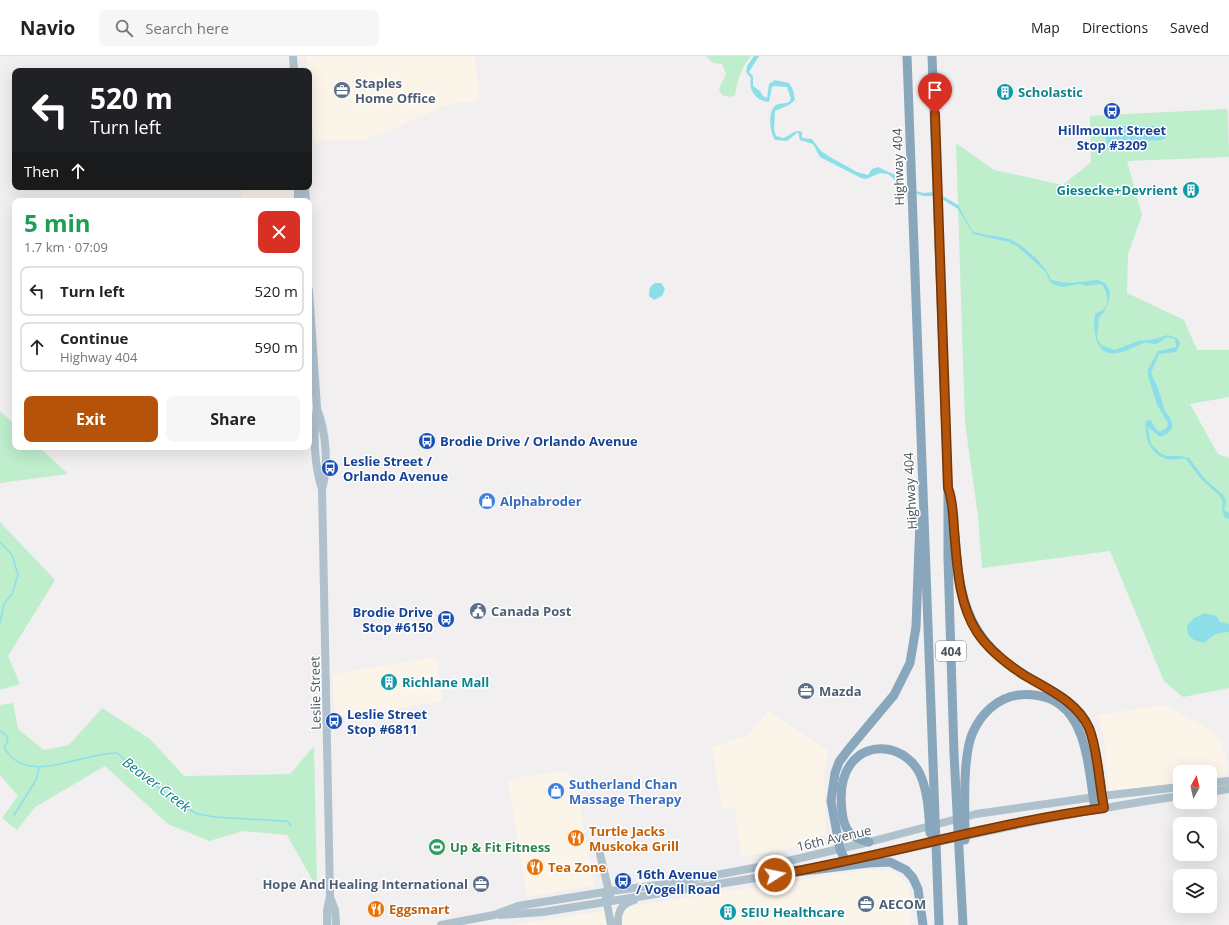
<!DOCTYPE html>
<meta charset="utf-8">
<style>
:root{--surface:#fff;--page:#f6f6f6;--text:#222;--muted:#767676;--line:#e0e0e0;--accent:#b45309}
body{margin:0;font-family:"Open Sans",sans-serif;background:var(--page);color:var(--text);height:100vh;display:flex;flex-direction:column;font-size:15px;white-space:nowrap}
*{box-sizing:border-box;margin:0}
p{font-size:13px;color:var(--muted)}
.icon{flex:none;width:22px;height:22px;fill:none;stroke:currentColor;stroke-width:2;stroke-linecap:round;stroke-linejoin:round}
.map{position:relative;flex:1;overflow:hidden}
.drawer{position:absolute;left:12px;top:142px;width:300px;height:252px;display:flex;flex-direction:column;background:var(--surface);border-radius:8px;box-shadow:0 4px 16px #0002}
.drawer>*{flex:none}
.guide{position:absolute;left:12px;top:12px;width:300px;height:122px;border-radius:8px;box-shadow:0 4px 16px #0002;background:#202124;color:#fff;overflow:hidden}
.needle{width:26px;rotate:8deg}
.buttons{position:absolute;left:1173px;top:709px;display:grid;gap:8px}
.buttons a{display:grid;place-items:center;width:44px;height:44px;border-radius:8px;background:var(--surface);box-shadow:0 4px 16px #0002;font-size:20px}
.pin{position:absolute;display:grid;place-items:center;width:34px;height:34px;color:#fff;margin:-41px -17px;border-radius:50% 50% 50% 0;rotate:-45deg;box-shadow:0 0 4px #0007}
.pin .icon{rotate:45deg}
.me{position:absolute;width:44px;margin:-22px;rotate:80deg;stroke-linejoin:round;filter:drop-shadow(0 0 3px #0008)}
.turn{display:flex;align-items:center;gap:14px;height:84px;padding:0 12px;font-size:18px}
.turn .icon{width:52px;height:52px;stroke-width:2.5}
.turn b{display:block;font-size:28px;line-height:34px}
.then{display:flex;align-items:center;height:38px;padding:0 12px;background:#0003;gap:8px;font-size:15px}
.round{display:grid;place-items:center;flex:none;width:42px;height:42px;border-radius:8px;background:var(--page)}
.headline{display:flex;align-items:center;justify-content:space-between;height:68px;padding:0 12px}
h1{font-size:24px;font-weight:700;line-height:30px;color:#1e9e55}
.action{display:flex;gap:8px;margin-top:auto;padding:8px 12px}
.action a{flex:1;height:46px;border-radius:8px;background:var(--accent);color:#fff;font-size:16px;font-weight:700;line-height:46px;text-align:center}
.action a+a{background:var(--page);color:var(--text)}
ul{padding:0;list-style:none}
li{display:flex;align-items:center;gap:12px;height:50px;margin:0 8px 6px;padding:0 4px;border:2px solid var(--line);border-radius:8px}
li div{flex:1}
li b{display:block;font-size:15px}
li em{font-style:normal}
header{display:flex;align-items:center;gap:24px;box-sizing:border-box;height:56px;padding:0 20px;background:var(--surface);border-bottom:1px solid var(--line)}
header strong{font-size:19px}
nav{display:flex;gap:22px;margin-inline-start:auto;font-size:14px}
.search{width:280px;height:36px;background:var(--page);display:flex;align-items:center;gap:10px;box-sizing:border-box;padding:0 14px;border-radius:8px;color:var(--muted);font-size:15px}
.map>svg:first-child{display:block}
.commercial{fill:#fbf4e9}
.green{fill:#beeecc}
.water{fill:#8cdfe9}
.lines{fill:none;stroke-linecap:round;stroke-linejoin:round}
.stream{stroke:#8cdfe9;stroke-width:1.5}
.major{stroke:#afc1cd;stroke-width:8}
.highway{stroke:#88a6bc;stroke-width:9}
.route-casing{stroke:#753606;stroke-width:10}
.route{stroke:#b45309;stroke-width:7}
.labels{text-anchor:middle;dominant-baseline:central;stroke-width:3;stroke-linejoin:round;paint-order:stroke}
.shield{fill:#fff;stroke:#7e878d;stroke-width:1}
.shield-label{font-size:12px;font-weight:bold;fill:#47545c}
.service-label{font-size:13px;font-weight:bold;fill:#4e5e75;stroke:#fff;text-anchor:start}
.culture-label{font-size:13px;font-weight:bold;fill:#0d838f;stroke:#fff;text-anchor:start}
.transit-label{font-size:13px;font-weight:bold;fill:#164399;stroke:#fff;text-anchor:start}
.street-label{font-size:13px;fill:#47545c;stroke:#fff}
.shop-label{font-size:13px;font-weight:bold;fill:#366cbe;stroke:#fff;text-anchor:start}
.food-label{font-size:13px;font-weight:bold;fill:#c56008;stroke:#fff;text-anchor:start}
.leisure-label{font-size:13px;font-weight:bold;fill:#27864d;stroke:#fff;text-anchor:start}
.water-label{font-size:14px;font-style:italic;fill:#108090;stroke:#fff}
</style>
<header>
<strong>Navio</strong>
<div class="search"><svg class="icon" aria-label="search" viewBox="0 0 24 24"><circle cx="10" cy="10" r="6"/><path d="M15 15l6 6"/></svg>Search here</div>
<nav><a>Map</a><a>Directions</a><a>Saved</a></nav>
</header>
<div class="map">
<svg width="1229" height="869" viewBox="0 0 1229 869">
<rect width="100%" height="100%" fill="#f1efef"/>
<g class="commercial">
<polygon points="306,0 475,0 479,44 446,49 395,72 363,84 314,85 309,37 309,15 307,15"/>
<polygon points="240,131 293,131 294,145 242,145"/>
<polygon points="436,601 443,645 335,663 333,618"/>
<polygon points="1164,649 1211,674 1221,686 1229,713 1224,720 1210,723 1210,716 1180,716 1180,727 1109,738 1104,682 1096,659"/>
<polygon points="768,655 828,695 824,718 826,777 799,791 741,801 735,751 722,753 712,691 747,680"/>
<polygon points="564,716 574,721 576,726 594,829 527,841 508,726 524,720"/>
<polygon points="864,814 892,815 909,830 910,869 513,869"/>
</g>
<g class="green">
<path d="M706 0H751C741 12 738 23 735 39L731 41 722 39 719 33 726 18 722 8 713 7Z"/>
<polygon points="1226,53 1228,55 1229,101 1127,105 1142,159 1128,198 1127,237 1184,264 1197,294 1229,294 1229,341 1190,348 1218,398 1229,402 1229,632 1183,641 1164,625 1110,495 982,512 978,460 965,367 956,87 994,114 1063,129 1091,106 1090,60"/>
<polygon points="0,355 15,369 15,391 39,391 68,418 0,427"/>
<polygon points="0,466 55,524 8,600 20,628 0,634"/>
<polygon points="13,647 18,673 44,694 69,689 102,652 150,683 184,720 290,718 314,690 317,832 287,779 243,775 209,785 168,768 105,710 35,751 17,774 2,762 18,740 0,719 0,649"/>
</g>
<g class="water">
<path d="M754 0H759L749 16 753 20V30L760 35 763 40 767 42 769 28 775 24 789 27 793 34 795 44 789 49 775 55 774 73 776 80 783 82C790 80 795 72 802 76V82L812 83 821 95 830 101 857 116 868 119 872 113 878 111 895 119 909 133 923 137 936 136 958 149 972 175C983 180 997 179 1009 183 1023 188 1047 210 1051 224L1068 227 1098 224 1106 228 1110 236 1109 245 1104 256 1099 262 1097 282 1101 289 1115 294 1138 285 1155 283 1168 279 1178 283 1180 288 1176 296 1159 298 1151 317 1158 332 1165 355 1170 362 1173 371 1167 378 1160 381 1148 371 1151 388 1159 396 1166 400H1180L1189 402 1204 422 1223 439 1226 445 1224 454 1229 457V463L1225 462 1222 454 1223 446 1219 439 1201 423 1186 403 1183 402C1159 410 1142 388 1146 365L1151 364 1155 372 1160 376 1167 371 1168 367 1157 349 1148 320V313L1158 295 1176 291 1175 283 1167 281C1164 283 1160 287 1156 288 1152 288 1148 286 1144 287 1135 290 1126 296 1117 297 1094 301 1093 272 1095 258 1098 256 1102 255 1104 253 1111 245 1106 237 1103 229L1099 228 1087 230 1079 228 1063 231 1055 229 1050 226 1046 216 1018 191 1009 186 973 178 958 153 937 140H923L907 134 888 118 880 117 866 123 861 122 820 101 813 88 800 84 798 76 787 85 775 84C770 76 767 56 776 49 779 47 785 48 789 46L791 43 787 31 774 30 772 31 769 46C757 45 748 35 751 22L746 16 747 10Z"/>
<path d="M1120 70H1155L1164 74 1166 82C1156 87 1148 83 1138 84 1131 84 1117 93 1108 94L1105 77 1113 71Z"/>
<path d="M655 227H661L665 233 662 240 654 244 649 240C649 233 650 230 655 227Z"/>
<path d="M1204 557 1216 560 1220 566 1229 568V576C1215 577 1215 578 1204 587L1194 584 1188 579 1187 570 1194 562Z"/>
</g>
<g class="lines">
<g class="stream">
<polyline points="0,486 12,499 18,519 12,538 4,548 0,567"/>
<path d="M0 675 6 679 8 686 4 691C26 732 82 696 117 697L171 742 197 758 215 761 284 765H287L291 770"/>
<polyline points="14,759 36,724 39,712"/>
</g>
<g class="major">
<polyline points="293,0 294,15"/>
<polyline points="298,131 298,145"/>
<polyline points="305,131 306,145"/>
<path d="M309 234 317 352C313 375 314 410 322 433L330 840 327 854V869"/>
<path d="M317 353C326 374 329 411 322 433"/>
<polyline points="1210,727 1229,725"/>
<polyline points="1210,736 1229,733"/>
<polyline points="600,798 610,840"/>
<path d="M846 806C957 782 1067 756 1180 740"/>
<polyline points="330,841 335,854 336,869"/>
<polyline points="606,842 611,869"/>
<polyline points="500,859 543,856 793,816"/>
<polyline points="441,869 494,859 518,850 611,835 673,827 775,808 869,786 976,758 1102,740 1180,731"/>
<path d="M618 869C617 856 621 848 634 844"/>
</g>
<g class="highway">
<polyline points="907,0 939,869"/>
<polyline points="932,0 948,432 948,502 954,698 963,869"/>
<path d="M953 458C959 528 958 578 1024 619 1042 630 1068 641 1081 659 1099 684 1098 722 1104 752"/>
<path d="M965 784C965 757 962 699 973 676 981 658 997 642 1018 639 1087 632 1087 705 1095 753"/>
<path d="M869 786C850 782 844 774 842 755 840 739 841 722 850 709 869 682 907 691 920 718 928 736 929 758 930 777"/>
<polyline points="846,806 840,793 831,745 835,717 839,706 848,694 894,639 910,607 916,571 920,464"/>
<polyline points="788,817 868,807 890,806 906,814 913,822 918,833 923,869"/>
</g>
</g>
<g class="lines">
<g class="route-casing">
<path id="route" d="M775 819C885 800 993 767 1104 752 1099 728 1098 694 1089 672 1077 645 1047 633 1024 619 1007 608 988 593 977 576 958 547 957 507 954 473 953 459 953 445 948 432L935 58"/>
</g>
<use href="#route" class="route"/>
</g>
<defs>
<g id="office-disc" transform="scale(0.9)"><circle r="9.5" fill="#5c6f8a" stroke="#fff"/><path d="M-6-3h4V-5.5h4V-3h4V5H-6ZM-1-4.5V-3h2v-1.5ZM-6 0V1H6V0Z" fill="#fff"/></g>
<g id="building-disc" transform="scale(0.9)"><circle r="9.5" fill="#0f9aa8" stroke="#fff"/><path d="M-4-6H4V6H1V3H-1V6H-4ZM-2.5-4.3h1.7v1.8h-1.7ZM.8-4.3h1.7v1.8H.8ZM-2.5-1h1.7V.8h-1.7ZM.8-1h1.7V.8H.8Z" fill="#fff"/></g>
<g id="bus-disc" transform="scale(0.9)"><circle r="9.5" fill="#1a4fb4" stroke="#fff"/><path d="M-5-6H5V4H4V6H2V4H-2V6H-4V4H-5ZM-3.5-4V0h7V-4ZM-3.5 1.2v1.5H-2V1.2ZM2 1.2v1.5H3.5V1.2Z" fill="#fff"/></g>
<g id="shop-disc" transform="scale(0.9)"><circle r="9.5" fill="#3f7fe0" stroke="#fff"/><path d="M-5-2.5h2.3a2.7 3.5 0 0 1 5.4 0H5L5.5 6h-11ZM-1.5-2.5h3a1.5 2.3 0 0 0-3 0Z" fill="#fff"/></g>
<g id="civic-disc" transform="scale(0.9)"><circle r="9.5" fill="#5c6f8a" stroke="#fff"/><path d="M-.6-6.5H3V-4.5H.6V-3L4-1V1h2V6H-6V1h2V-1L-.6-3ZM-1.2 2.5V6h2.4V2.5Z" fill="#fff"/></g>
<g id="restaurant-disc" transform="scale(0.9)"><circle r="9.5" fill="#e8710a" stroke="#fff"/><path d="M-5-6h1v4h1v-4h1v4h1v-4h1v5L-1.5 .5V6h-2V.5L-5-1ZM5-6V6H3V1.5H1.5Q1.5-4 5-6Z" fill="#fff"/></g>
<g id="stadium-disc" transform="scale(0.9)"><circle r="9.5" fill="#2e9e5b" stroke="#fff"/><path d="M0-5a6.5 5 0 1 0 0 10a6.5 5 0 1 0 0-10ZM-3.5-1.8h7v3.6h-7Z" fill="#fff"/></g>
</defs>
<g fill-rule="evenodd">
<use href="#office-disc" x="342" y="34"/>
<use href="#building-disc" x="1005" y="36"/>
<use href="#bus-disc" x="1112" y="55"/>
<use href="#building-disc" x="1191" y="134"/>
<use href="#bus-disc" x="427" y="385"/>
<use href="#bus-disc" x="330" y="412"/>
<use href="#shop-disc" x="487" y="445"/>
<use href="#civic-disc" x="478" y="555"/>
<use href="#bus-disc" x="446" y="563"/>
<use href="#building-disc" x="389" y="626"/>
<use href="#office-disc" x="806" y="635"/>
<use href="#bus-disc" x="334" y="665"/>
<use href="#shop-disc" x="556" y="735"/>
<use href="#restaurant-disc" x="576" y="782"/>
<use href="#stadium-disc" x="437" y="791"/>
<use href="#restaurant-disc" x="535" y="811"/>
<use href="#bus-disc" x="623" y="825"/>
<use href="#office-disc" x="481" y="828"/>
<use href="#office-disc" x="866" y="848"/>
<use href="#restaurant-disc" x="376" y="853"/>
<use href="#building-disc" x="728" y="856"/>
</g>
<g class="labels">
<rect class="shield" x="936" y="585" width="30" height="20" rx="3"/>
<g class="shield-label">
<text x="951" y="595">404</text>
</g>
<g class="service-label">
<text x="355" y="27">Staples<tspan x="355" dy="15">Home Office</tspan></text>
<text x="491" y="555">Canada Post</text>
<text x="819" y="635">Mazda</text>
<text x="468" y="828" text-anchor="end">Hope And Healing International</text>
<text x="879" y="848">AECOM</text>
</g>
<g class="culture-label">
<text x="1018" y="36">Scholastic</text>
<text x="1178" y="134" text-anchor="end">Giesecke+Devrient</text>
<text x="402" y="626">Richlane Mall</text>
<text x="741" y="856">SEIU Healthcare</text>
</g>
<g class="transit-label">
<text x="1112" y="74" text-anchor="middle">Hillmount Street<tspan x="1112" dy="15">Stop #3209</tspan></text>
<text x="440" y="385">Brodie Drive / Orlando Avenue</text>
<text x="343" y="405">Leslie Street /<tspan x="343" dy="15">Orlando Avenue</tspan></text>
<text x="433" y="556" text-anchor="end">Brodie Drive<tspan x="433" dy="15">Stop #6150</tspan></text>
<text x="347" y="658">Leslie Street<tspan x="347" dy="15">Stop #6811</tspan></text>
<text x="636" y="818">16th Avenue<tspan x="636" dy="15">/ Vogell Road</tspan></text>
</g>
<g class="street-label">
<text transform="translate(898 111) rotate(-92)">Highway 404</text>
<text transform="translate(910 435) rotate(-93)">Highway 404</text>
<text transform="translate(315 637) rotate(-91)">Leslie Street</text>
<text transform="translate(834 782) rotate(-13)">16th Avenue</text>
</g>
<g class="shop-label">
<text x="500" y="445">Alphabroder</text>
<text x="569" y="728">Sutherland Chan<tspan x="569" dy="15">Massage Therapy</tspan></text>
</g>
<g class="food-label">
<text x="589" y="775">Turtle Jacks<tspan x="589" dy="15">Muskoka Grill</tspan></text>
<text x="548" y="811">Tea Zone</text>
<text x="389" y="853">Eggsmart</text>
</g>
<g class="leisure-label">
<text x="450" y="791">Up &amp; Fit Fitness</text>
</g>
<g class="water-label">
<text transform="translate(157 728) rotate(37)">Beaver Creek</text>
</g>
</g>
</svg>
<div class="buttons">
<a><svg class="needle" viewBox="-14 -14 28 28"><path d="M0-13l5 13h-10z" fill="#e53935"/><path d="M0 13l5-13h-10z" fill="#767676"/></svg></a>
<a><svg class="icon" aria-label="search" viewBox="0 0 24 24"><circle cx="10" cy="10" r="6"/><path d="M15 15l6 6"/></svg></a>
<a><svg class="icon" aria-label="layers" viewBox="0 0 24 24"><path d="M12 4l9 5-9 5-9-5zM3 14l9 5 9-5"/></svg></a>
</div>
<div class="pin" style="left:935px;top:58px;background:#d93025"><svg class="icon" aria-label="arrive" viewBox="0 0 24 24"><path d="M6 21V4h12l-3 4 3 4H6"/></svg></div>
<svg class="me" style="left:775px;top:819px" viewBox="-20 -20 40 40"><circle r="17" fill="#b45309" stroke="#fff" stroke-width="3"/><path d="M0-11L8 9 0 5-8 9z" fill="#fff"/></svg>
<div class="guide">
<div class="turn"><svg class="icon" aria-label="left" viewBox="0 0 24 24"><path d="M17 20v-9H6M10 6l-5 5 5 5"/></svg><div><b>520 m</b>Turn left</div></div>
<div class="then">Then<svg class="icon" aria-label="ahead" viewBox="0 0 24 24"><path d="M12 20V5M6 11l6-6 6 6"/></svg></div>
</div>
<section class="drawer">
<div class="headline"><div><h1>5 min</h1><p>1.7 km · 07:09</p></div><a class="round" style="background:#d93025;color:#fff"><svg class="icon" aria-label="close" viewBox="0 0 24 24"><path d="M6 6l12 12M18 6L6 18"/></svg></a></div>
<ul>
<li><svg class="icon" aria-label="left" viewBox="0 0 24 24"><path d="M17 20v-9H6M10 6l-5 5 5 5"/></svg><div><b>Turn left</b></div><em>520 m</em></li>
<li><svg class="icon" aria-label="ahead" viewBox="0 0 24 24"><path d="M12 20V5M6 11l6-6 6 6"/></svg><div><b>Continue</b><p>Highway 404</p></div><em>590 m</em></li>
</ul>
<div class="action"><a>Exit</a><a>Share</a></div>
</section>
</div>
